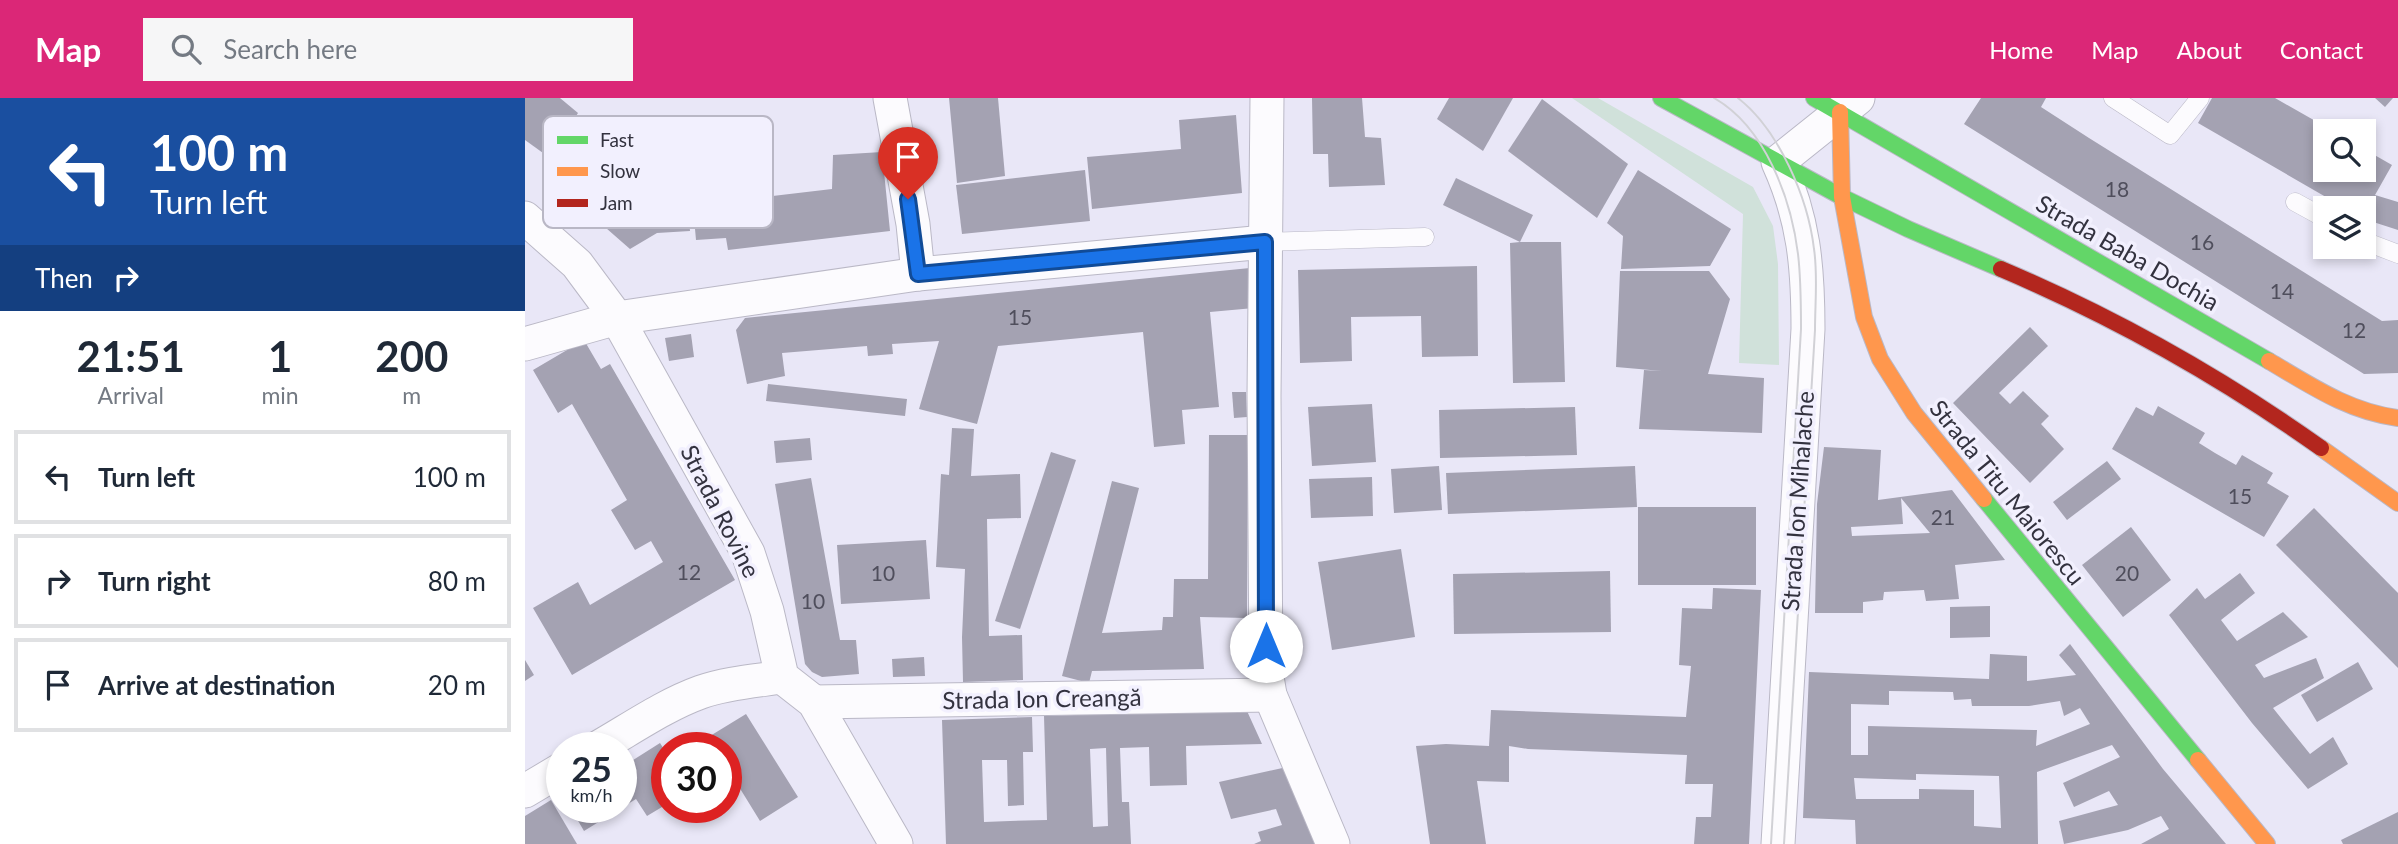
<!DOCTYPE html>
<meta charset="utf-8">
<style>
:root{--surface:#fff;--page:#f6f6f7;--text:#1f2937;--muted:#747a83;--line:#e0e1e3;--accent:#db2777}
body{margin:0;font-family:Lato,sans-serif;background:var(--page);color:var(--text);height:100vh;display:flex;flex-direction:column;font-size:26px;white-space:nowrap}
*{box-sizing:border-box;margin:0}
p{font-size:23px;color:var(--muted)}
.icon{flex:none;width:38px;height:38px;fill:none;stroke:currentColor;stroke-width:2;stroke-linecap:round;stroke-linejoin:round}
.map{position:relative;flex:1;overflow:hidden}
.drawer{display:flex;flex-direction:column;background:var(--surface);width:525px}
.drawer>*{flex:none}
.guide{background:#1a4fa0;color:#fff;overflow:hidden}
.fabs{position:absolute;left:1788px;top:21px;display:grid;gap:14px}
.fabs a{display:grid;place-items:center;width:63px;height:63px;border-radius:0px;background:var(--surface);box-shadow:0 4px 10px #0003;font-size:35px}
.speed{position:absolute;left:21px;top:634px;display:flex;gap:14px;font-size:35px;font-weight:700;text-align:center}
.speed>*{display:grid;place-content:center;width:91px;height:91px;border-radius:50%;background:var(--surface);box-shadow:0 4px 10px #0003;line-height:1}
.speed small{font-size:18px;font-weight:400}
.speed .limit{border:10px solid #d22;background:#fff;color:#111}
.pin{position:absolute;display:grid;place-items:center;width:60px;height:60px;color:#fff;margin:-72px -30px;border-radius:50% 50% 50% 0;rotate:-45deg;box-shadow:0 0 7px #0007}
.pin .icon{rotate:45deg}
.me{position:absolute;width:77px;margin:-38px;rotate:0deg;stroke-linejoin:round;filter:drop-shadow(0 0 5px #0008)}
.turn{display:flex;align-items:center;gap:24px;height:147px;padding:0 35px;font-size:32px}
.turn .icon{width:91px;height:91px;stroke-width:2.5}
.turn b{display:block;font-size:49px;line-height:60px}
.then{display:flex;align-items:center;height:66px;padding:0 35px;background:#0003;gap:14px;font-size:26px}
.eta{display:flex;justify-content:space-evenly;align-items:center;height:119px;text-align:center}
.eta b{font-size:42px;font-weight:700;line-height:49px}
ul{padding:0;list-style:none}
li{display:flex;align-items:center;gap:21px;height:94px;margin:0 14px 10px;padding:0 21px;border:4px solid var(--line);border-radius:0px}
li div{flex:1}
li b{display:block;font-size:26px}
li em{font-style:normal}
header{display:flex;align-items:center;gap:42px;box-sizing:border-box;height:98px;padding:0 35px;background:var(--accent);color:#fff}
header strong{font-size:33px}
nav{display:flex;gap:38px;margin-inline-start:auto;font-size:24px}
.search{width:490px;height:63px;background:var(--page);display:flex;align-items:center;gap:18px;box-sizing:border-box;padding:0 24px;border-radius:0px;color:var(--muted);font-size:26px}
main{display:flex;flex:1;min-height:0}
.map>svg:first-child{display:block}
.green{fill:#d0e1da}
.building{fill:#a4a2b2;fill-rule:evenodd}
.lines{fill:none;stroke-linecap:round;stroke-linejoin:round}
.lane-casing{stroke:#bab8c6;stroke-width:19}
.street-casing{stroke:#bab8c6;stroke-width:35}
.fast-casing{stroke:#bab8c6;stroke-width:18}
.slow-casing{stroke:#bab8c6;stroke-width:18}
.jam-casing{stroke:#bab8c6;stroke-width:18}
.lane{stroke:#fcfbfe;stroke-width:18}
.street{stroke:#fcfbfe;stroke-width:33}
.fast{stroke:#63d668;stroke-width:16}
.slow{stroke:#ff974d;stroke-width:16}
.jam{stroke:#b3261e;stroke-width:16}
.tram{stroke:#d1d1d6;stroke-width:2}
.route-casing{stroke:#114b97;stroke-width:18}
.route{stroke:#1a73e8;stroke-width:12}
.labels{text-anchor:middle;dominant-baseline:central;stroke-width:7;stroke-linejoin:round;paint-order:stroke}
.number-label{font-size:21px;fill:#4f4e5c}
.street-label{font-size:24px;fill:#33323f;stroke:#f2f0fe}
.key{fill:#f2f0fe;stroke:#b9b7c5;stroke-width:2}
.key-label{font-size:19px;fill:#33323f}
</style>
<header>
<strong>Map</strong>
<div class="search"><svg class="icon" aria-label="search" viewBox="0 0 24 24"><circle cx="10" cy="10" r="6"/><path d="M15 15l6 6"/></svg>Search here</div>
<nav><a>Home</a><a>Map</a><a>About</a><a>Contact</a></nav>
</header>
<main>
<section class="drawer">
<div class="guide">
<div class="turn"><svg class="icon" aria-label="left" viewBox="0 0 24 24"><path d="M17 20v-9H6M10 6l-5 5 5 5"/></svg><div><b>100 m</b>Turn left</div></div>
<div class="then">Then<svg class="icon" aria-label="right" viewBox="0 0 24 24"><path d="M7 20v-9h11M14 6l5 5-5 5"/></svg></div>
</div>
<div class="eta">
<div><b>21:51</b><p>Arrival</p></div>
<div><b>1</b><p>min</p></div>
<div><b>200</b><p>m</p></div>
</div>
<ul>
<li><svg class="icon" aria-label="left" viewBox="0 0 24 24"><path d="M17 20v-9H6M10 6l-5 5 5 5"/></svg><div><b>Turn left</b></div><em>100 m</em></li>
<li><svg class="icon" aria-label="right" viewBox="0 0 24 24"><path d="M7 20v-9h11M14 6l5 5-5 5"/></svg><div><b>Turn right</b></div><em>80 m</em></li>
<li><svg class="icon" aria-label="arrive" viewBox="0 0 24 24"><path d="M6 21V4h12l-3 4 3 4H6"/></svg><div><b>Arrive at destination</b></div><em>20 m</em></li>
</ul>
</section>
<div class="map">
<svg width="1873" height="746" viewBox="0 0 1873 746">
<rect width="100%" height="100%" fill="#e9e7f7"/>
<polygon class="green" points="1047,0 1073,0 1228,89 1248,128 1253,166 1254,267 1214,265 1218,116"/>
<g class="building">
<polygon points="0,0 35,0 53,15 25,60 0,42"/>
<polygon points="424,0 473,0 480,78 432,85"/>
<polygon points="787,0 837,0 840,39 856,40 860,87 804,89 803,56 788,56"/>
<polygon points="924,0 988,0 958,53 912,21"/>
<polygon points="1456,0 1521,0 1516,9 1564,40 1857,223 1873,222 1873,275 1839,276 1439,26"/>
<polygon points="1687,0 1750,0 1808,33 1801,33 1801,72 1839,72 1839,51 1867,67 1850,97 1873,104 1873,132 1839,121 1839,110 1820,110 1673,25"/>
<polygon points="1850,0 1868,0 1860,9"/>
<polygon points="1017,1 1103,66 1072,120 983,53"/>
<polygon points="711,17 717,95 567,111 562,59 656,51 654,22"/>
<polygon points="83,37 119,62 107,78 115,84 160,78 165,133 132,135 105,151 41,95"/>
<polygon points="357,54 365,133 203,152 201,140 171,142 166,86 210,82 214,102 307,91 308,57"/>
<polygon points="560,72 565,123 437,136 431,87"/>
<polygon points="1113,72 1206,131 1185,168 1096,171 1098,138 1082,125"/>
<polygon points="931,80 1008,117 995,144 1036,144 1040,284 988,285 985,145 995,144 918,107"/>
<polygon points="952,168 953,258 897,259 896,218 826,219 827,263 775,265 773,172"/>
<polygon points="725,170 729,210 685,214 694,309 657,312 660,346 629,349 618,234 473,248 452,326 394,311 414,243 367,246 368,256 343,258 342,248 257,255 260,278 222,286 211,232 220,220"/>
<polygon points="1095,173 1184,173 1205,201 1183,276 1239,280 1237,335 1114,331 1119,272 1137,273 1091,269"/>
<polygon points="1505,229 1523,248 1474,295 1485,306 1498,293 1524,318 1516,326 1539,351 1505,385 1428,305"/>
<polygon points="166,236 169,259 144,263 140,240"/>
<polygon points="59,242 76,271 85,266 210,482 47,577 8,510 53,484 65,507 138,464 126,443 110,452 86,412 102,402 47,306 33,315 8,272"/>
<polygon points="243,286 382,301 380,318 241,303"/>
<polygon points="707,294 721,294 722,319 709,320"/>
<polygon points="847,306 851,364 787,368 783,309"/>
<polygon points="1633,308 1680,335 1674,345 1690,355 1711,367 1717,357 1748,375 1742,385 1764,398 1739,439 1587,351 1611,309 1628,318"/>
<polygon points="1050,309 1052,357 915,360 914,312"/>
<polygon points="427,330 449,331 446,378 495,376 496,420 462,421 464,538 497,537 498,582 438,584 437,539 440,471 411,469 416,376 424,377"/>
<polygon points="684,337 723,337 722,520 675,519 679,571 567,573 564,585 537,578 587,383 614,390 577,535 637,532 638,519 648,519 649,481 683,481"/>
<polygon points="285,340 287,362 251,365 249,343"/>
<path d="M1299 349 1356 352 1353 402 1427 392 1480 462 1430 467 1434 501 1401 503 1399 492 1359 494 1358 502 1338 504V515H1290L1292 406ZM1376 400 1405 435 1327 438 1326 429 1378 426Z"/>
<polygon points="526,354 551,362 495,531 470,523"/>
<polygon points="1582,363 1596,381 1542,422 1528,404"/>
<polygon points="914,368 917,412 869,415 866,371"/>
<polygon points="1110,368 1112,409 923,416 921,375"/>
<polygon points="847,379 848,418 786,420 784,381"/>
<polygon points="286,380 315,542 331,542 334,576 297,579 287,574 280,566 250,386"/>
<rect x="1113" y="409" width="118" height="78"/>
<polygon points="1789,410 1873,495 1873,570 1751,447"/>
<polygon points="1606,429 1646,482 1598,519 1557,467"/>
<polygon points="401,442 405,501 316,506 312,447"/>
<polygon points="876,451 890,539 807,552 793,464"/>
<polygon points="1085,473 1086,534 929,536 928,476"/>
<polygon points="1715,475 1730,495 1696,522 1712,543 1758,514 1783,539 1730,567 1739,580 1791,560 1799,580 1748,610 1785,656 1808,639 1823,666 1783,691 1727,625 1644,517 1672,490 1680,501"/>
<polygon points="1188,490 1236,492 1224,746 1169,746 1171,719 1186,719 1188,686 1160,686 1162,657 1003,651 984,648 984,684 952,683 961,746 905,746 891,648 921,646 964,648 966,612 1161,619 1166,568 1154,567 1157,510 1187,511"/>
<polygon points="1465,508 1465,539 1425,540 1425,509"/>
<path d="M1545 546 1638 671 1701 746H1616L1644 731 1636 718 1603 732 1539 746 1534 723 1593 707 1584 693 1549 709 1538 685 1595 659 1587 647 1512 674 1513 746H1331L1330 722 1278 720 1284 574 1464 581 1465 556 1502 558V583L1527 580 1551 577 1534 557ZM1364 593 1428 594 1429 602 1446 601 1447 608H1504L1535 603 1539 618 1555 610 1565 626 1511 648 1512 632 1343 628V657H1326V606L1364 607ZM1391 676 1474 678 1476 730 1449 728V692L1394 691V701H1331L1329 680 1391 682Z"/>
<polygon points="399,559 400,578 368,579 367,561"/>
<polygon points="0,562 9,577 0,583"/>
<polygon points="1833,564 1848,591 1792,624 1776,597"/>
<path d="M673 613H722L737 646 661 648 662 687 625 688 624 649 595 650 597 704H604L606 746H421L417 622 507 619 508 654H498L499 707 483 708 482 662H457L459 724 485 723 522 722 519 618ZM581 650 583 728 568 729 565 651Z"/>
<polygon points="221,616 273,699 235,723 211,684 201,690 201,649 167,649"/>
<polygon points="135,645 142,656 142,706 122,718 111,701 59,733 45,709 96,709 96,659 101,656 105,664"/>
<polygon points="762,669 797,746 729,746 736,743 733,734 757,727 751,711 706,721 694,684"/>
<polygon points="26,702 52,746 0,746 0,718"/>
<polygon points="1873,714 1873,746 1818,746 1816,742"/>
</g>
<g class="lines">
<g class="lane-casing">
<g id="lane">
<polyline points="1588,0 1645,37 1675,0"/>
<polyline points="1770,104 1801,121"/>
<polyline points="1839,143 1873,156"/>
<polyline points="740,144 900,139"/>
</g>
</g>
<g class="street-casing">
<g id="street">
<polyline points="365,0 388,126 393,176"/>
<polyline points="742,0 739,298 741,573 745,597 808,746"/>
<polyline points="0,120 52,166 92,220 223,455 242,513 257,579 289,604 371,746"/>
<polyline points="0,246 92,220 393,176 740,144"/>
<polyline points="289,604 745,597"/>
<path d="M74 649C107 630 140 607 176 594 202 585 230 583 257 579"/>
<polyline points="0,693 37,671"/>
<path d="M1253 746 1283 231C1283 169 1279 121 1253 64L1333 0"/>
</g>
</g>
<g class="fast-casing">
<g id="fast">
<polyline points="1136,0 1317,99 1383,131 1476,171"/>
<polyline points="1289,0 1744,263"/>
<polyline points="1459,401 1673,662"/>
</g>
</g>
<g class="slow-casing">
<g id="slow">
<polyline points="1315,14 1317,99 1339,219 1355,261 1389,315 1459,401"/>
<path d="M1744 263C1785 287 1824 314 1873 320"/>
<polyline points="1796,350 1873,405"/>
<polyline points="1673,662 1742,746"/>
</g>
</g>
<g class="jam-casing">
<path id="jam" d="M1476 171C1589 219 1696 279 1796 350"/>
</g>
<use href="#lane" class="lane"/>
<use href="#street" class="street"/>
<use href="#fast" class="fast"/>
<use href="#slow" class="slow"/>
<use href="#jam" class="jam"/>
<g class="tram">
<path d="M1189 0C1240 29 1266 100 1273 156 1276 181 1276 206 1276 231L1246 746"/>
<path d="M1213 0C1254 32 1283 100 1289 151 1293 177 1290 205 1290 232L1259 746"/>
</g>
</g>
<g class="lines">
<g class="route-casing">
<polyline id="route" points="383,101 393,176 740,144 741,548"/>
</g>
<use href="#route" class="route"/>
</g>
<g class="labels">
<g class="number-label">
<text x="1592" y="90">18</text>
<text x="1677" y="143">16</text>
<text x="1757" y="192">14</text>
<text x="495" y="218">15</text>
<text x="1829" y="231">12</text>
<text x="1715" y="397">15</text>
<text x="1418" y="418">21</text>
<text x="164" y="473">12</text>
<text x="358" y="474">10</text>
<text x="1602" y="474">20</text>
<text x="288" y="502">10</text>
</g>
<g class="street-label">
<text transform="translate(1603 154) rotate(30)">Strada Baba Dochia</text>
<text transform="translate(1483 394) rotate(51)">Strada Titu Maiorescu</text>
<text transform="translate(1272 403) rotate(-86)">Strada Ion Mihalache</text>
<text transform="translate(196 413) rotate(63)">Strada Rovine</text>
<text transform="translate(517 600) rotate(-1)">Strada Ion Creangă</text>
</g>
</g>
<rect x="18" y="18" width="230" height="112" rx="10" class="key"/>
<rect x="32" y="38" width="31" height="8" fill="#63d668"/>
<rect x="32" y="69" width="31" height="9" fill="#ff974d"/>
<rect x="32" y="101" width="31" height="8" fill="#b3261e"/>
<g class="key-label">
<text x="75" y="49">Fast</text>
<text x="75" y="80">Slow</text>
<text x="75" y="112">Jam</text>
</g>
</svg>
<div class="fabs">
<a><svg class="icon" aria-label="search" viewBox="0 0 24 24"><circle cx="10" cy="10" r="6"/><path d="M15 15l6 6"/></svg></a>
<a><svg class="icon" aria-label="layers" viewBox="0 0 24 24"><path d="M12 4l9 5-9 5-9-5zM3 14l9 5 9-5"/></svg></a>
</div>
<div class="speed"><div>25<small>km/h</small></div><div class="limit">30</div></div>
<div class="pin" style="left:383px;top:101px;background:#d93025"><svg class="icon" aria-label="arrive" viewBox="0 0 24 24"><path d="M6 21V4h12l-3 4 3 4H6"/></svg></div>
<svg class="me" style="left:741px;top:548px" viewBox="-20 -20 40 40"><circle r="19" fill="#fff"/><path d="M0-13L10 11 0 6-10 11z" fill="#1a73e8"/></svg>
</div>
</main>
